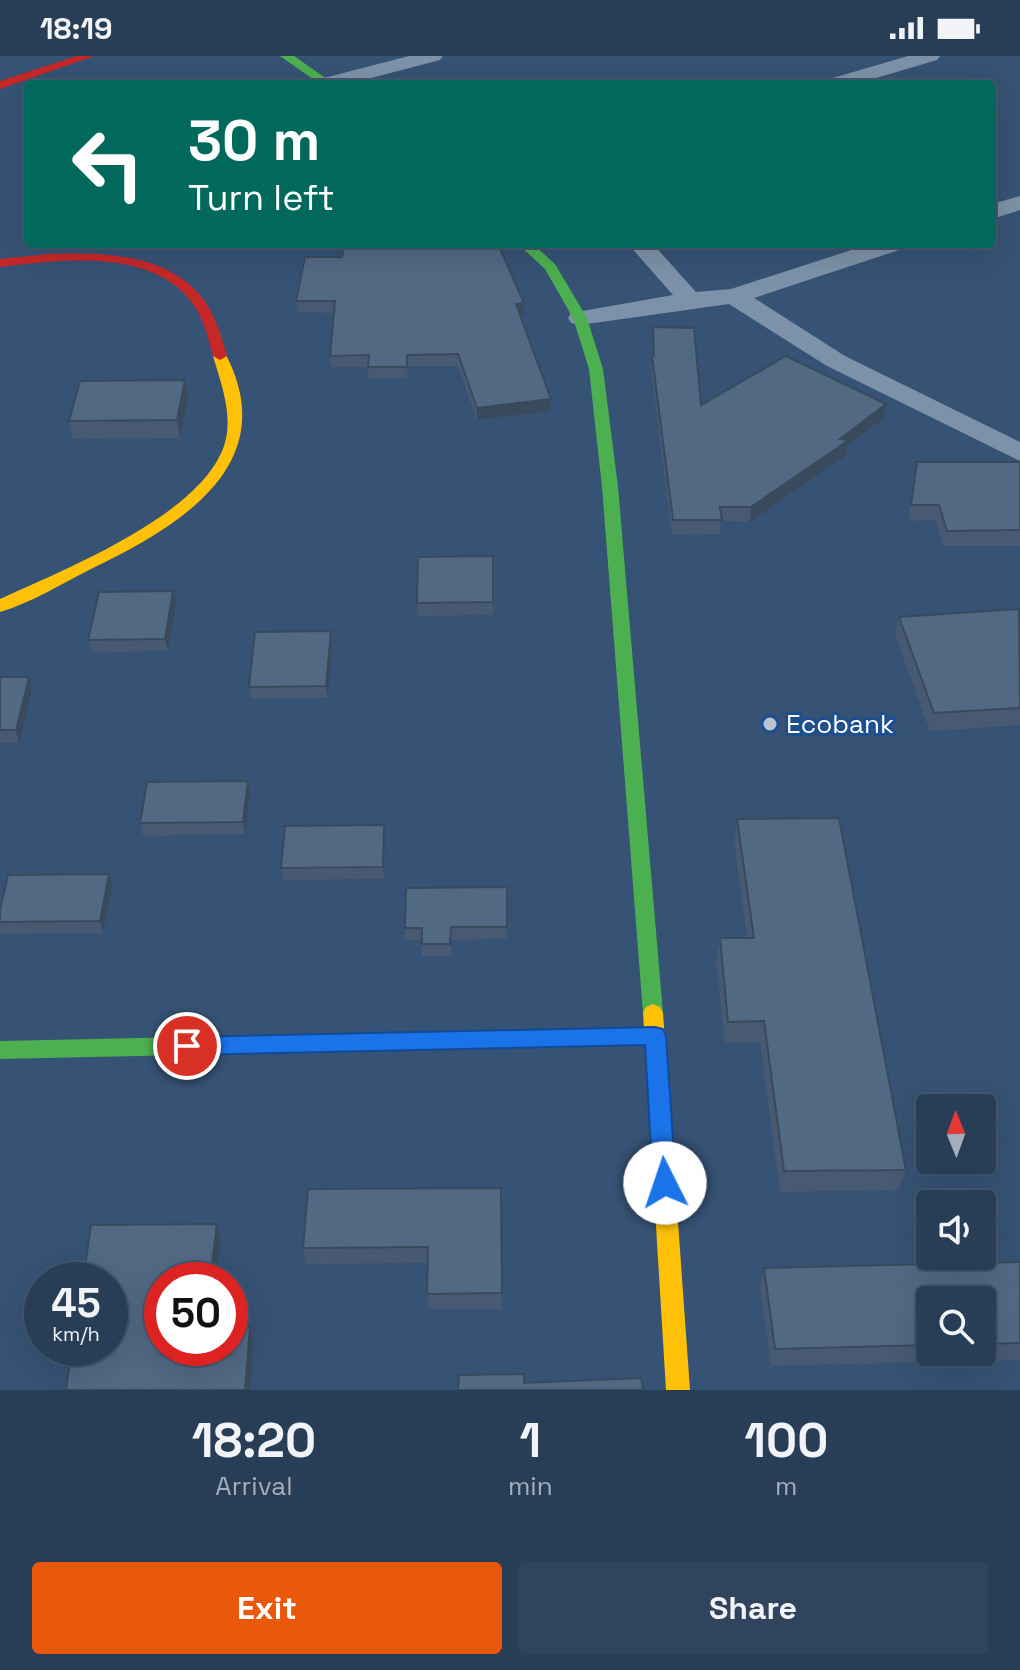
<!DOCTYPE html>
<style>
:root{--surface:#283e57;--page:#30455d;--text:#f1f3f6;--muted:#a5aeba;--line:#44576d;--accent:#ea580c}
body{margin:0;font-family:"Space Grotesk",sans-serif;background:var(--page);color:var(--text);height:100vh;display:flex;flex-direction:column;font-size:30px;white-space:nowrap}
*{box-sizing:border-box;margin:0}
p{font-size:26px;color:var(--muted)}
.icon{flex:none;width:44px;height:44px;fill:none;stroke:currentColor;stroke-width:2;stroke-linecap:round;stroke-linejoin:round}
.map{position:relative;height:1334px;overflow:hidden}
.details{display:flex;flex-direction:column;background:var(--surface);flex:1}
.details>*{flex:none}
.banner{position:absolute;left:24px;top:24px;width:972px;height:168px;border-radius:8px;box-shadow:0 8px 32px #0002,0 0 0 2px var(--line);background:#00695c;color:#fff;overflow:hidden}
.needle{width:52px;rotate:359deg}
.buttons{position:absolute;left:916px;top:1038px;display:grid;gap:16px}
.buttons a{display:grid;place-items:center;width:80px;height:80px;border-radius:8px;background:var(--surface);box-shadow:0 8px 32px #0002,0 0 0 2px var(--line);font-size:40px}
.speed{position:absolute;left:24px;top:1206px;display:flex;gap:16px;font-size:40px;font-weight:700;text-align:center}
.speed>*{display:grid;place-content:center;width:104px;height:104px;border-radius:50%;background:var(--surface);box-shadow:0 8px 32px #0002,0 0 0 2px var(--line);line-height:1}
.speed small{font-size:20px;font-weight:400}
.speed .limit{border:12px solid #d22;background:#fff;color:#111}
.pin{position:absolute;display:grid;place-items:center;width:68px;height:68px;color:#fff;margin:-34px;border:4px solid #fff;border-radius:50%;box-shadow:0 2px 8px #0007}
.me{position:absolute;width:88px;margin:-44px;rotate:356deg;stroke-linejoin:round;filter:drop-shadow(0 0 6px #0008)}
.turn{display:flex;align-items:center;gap:28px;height:168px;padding:0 32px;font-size:36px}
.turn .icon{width:104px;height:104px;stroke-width:2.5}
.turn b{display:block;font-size:56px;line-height:68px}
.eta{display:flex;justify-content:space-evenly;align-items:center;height:136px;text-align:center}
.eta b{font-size:48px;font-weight:800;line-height:56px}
.action{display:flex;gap:16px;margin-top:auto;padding:16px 32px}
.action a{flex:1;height:92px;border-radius:8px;background:var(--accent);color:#fff;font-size:32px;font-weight:800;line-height:92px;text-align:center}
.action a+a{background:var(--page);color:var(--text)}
.status{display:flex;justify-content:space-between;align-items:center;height:56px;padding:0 40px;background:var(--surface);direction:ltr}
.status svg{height:22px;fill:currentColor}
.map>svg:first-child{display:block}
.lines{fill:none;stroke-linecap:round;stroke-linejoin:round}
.street{fill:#7d92a8;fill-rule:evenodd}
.fast{fill:#4caf50;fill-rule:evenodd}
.slow{fill:#ffc107;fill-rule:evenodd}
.jam{fill:#c62828;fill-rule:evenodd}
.wall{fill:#475a72;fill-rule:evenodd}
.shaded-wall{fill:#394a5c}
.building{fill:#526984;stroke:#394a5c;stroke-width:2}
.route{fill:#1a73e8;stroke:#114b97;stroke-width:2}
.poi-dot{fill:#b9c2ce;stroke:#1b4f8f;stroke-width:3}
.labels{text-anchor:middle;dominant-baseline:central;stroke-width:6;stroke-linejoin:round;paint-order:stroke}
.poi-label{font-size:26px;fill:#fff;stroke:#1b4f8f;text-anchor:start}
</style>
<div class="status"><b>18:19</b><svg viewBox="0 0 49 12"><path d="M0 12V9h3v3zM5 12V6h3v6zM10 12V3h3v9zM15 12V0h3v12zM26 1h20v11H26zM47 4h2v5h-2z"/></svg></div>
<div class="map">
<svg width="1020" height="1334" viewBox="0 0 1020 1334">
<rect width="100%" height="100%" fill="#365274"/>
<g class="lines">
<g class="street">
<polygon points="409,0 443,0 440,4 348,28 317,27 320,23"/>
<polygon points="908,0 940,0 937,4 856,28 823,28 826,24"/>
<polygon points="1020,140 1020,154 992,163 992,148"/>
<polygon points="628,188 653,188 696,236 731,233 870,188 906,188 902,193 754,242 845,300 1020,386 1020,405 827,310 729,248 580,269 571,267 568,262 571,257 673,239"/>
</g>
<g class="fast">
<polygon points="280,0 294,0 334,28 320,28"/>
<polygon points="518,188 533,188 555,208 587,262 603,313 618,431 663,957 660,963 653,966 646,963 643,957 602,431 589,313 573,262 545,213"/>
<polygon points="655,971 662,974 666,980 662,986 655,989 0,1003 0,985"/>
</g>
<g class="slow">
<path d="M220 296 225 297C285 410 176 472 89 514 61 528 31 547 0 556V543C63 514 200 460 224 390 234 361 221 327 213 300Z"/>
<polygon points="653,948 660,951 663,957 690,1334 666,1334 643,957 646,951"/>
</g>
<g class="jam">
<polygon points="77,0 94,0 0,33 0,25"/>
<path d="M48 198C100 196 169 197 203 243 216 260 221 280 227 300L220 304 213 300C208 282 204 263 193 248 152 191 60 204 0 211V203Z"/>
</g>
</g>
<g class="wall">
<polygon points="305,201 524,258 520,258 550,355 477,364 458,310 408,310 407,322 369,323 368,311 331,311 330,300 334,257 297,256 296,245"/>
<polygon points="653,271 701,349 883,363 848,389 846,399 750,466 721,465 720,478 672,479 651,314 653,300"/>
<polygon points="185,324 188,341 180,382 73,383 69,365"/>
<polygon points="917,406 1020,406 1020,490 943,490 936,464 908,465"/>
<polygon points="493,500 493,559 418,560 417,547"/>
<polygon points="176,547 168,595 91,596 88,584"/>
<polygon points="1020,555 1020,669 930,675 895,579 899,561"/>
<polygon points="331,575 332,588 328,642 251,643 249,631"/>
<polygon points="0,621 32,633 19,687 0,687"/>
<polygon points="248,725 250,737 245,778 143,780 140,767"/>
<polygon points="737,763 906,1114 899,1134 780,1136 760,987 725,987 716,904 720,882 747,882 734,785"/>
<polygon points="385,781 384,823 283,824 281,812"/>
<polygon points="112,830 103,877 1,878 0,874 0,854"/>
<polygon points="507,831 507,883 451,884 451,900 422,900 422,884 405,884 405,872"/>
<polygon points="501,1132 502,1253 428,1253 427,1238 428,1207 306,1208 303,1192"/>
<path d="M1020 1206V1304L771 1310 760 1231 764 1212ZM930 1244H982V1296H930Z"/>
</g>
<g class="shaded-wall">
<polygon points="524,247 524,258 516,259 516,248"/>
<polygon points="185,324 188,341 180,382 177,364"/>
<polygon points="551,343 550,355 477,364 477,352"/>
<polygon points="886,348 883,363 848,389 846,399 750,466 751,451"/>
<polygon points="173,535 176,547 168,595 165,583"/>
<polygon points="331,575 332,588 328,642 326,630"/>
<polygon points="29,621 32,633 19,687 16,674"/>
<polygon points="248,725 250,737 245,778 243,766"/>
<polygon points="384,769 385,781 384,823 383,811"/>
<polygon points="109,818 112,830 103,877 100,865"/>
<polygon points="217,1168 221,1184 216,1224 210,1224"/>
<polygon points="250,1271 253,1286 250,1334 245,1334"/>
</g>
<g class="building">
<polygon points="344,188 498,188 524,247 516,248 551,343 477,352 458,298 407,299 407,311 368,311 369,299 330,300 335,245 296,245 305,201 342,201"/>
<polygon points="653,271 694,272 701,349 786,300 886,348 840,383 849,384 751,451 720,451 722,464 673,464 652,300 654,300"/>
<polygon points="185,324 177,364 69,365 80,325"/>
<polygon points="917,406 1020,406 1020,474 947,475 939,449 911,449"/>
<polygon points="493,500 493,546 417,547 418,501"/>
<polygon points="173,535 165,583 88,584 99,536"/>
<polygon points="1019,553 1020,652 934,657 899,561"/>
<polygon points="331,575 326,630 249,631 255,576"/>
<polygon points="0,621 29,621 16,674 0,674"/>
<polygon points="248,725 243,766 140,767 147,726"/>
<polygon points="839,762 906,1114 784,1115 764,965 728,966 720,882 754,882 737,763"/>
<polygon points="384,769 383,811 281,812 285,770"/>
<polygon points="109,818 100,865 0,866 0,854 8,819"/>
<polygon points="507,831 507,871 451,871 450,888 422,888 422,872 405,872 406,832"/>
<polygon points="501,1132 502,1237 427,1238 428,1191 303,1192 308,1133"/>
<polygon points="217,1168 210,1224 162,1224 162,1292 230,1292 230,1271 250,1271 245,1334 66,1334 72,1292 110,1292 110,1224 83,1224 91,1169"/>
<polygon points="1020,1206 1020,1287 982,1288 982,1244 930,1244 930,1289 775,1293 764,1212"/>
<polygon points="524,1318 524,1327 641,1322 643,1334 458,1334 459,1319"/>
</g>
<polygon class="route" points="655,971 663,973 666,980 676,1127 673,1135 665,1138 657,1135 653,1127 645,989 187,999 180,997 177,990 180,984 187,981"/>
<circle class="poi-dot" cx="770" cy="668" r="8"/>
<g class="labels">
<g class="poi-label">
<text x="786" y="668">Ecobank</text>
</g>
</g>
</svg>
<div class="buttons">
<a><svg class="needle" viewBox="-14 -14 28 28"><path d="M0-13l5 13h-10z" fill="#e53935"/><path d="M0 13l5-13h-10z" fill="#a5aeba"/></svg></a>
<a><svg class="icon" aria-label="sound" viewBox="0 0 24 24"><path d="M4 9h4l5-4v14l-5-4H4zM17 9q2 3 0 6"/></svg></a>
<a><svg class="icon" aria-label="search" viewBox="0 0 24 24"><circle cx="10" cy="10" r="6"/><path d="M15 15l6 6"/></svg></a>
</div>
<div class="speed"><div>45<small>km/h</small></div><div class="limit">50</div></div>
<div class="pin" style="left:187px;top:990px;background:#d93025"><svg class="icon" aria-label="arrive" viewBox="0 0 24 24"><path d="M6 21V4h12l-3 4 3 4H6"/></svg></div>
<svg class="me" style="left:665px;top:1127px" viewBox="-20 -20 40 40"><circle r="19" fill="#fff"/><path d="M0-13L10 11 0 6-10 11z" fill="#1a73e8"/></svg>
<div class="banner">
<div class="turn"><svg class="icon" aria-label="left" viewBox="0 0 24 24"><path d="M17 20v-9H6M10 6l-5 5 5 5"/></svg><div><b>30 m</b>Turn left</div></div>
</div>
</div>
<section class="details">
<div class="eta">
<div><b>18:20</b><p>Arrival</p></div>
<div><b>1</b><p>min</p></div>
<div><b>100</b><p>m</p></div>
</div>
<div class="action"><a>Exit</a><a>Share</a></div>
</section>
